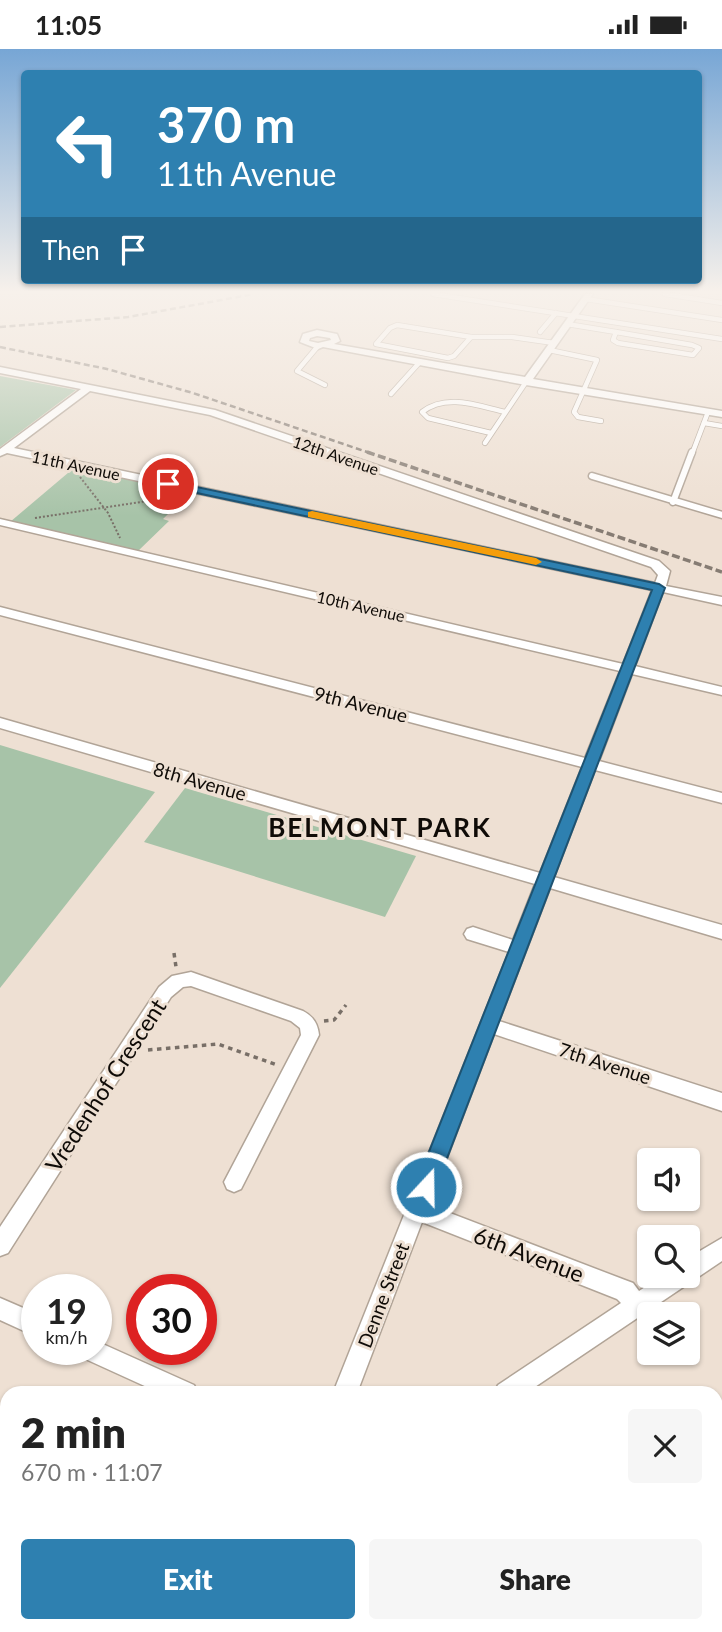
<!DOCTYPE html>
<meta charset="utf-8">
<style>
:root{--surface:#fff;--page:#f6f6f6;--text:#222;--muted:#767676;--accent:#2e80b0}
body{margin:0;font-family:Lato,sans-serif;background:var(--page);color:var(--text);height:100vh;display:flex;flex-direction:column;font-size:26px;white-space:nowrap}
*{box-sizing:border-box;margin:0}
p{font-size:23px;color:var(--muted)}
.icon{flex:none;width:38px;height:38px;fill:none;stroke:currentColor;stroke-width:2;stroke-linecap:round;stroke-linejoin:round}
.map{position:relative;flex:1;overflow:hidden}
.side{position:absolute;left:0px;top:1337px;width:723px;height:247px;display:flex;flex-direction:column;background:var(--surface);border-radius:21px 21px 0 0;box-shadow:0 2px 5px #0004}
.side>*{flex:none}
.top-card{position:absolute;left:21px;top:21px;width:681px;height:214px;border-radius:7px;box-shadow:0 2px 5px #0004;background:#2e80b0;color:#fff;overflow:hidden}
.tools{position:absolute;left:637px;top:1099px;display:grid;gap:14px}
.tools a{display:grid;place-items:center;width:63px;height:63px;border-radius:7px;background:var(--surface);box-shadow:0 2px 5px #0004;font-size:35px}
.speed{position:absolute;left:21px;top:1225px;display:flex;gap:14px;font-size:35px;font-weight:700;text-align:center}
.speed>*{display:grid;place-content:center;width:91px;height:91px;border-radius:50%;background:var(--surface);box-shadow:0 2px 5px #0004;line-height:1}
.speed small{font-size:18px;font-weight:400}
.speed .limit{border:10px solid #d22;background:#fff;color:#111}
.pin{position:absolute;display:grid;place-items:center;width:60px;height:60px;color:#fff;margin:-30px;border:4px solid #fff;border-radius:50%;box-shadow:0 2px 7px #0007}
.me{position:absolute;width:77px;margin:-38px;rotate:21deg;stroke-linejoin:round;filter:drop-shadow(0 0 5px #0008)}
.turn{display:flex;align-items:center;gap:24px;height:147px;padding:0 21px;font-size:32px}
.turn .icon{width:91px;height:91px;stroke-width:2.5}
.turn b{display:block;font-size:49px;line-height:60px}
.then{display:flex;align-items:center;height:66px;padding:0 21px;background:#0003;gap:14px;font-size:26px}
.round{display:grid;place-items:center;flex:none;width:74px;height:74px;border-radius:7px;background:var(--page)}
.summary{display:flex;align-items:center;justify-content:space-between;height:119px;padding:0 21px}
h1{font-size:42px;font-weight:800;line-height:52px}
.primary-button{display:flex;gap:14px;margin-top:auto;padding:14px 21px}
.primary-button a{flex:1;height:80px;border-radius:7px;background:var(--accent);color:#fff;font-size:28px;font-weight:800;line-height:80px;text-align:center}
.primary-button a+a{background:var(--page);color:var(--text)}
.status{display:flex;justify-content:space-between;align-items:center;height:49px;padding:0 35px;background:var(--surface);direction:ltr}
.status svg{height:19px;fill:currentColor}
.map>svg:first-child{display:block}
.green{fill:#a7c3a8}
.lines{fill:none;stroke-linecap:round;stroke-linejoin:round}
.service-far1-casing{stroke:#b1a497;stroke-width:6}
.service-casing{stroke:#b1a497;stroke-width:9}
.minor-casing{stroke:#b1a497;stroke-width:3}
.tertiary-casing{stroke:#b1a497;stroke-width:3}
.path-far2{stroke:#786f67;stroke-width:2;stroke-dasharray:2 2;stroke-linecap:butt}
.path-far1{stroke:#786f67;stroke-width:3.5;stroke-dasharray:4.5 4.5;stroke-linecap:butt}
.path{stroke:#786f67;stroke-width:4.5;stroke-dasharray:5 5;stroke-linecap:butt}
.service-far1{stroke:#fff;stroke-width:4.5}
.service{stroke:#fff;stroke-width:6}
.minor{fill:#fff;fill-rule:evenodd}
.tertiary{fill:#fff;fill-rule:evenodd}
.rail-far1{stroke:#867c73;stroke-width:2.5;stroke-dasharray:6 3.5;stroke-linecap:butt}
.rail{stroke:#867c73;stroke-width:3.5;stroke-dasharray:8 3.5;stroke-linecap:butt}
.route{fill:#2e80b0;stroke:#1e5372;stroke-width:2}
.slow{fill:#f59e0b}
.labels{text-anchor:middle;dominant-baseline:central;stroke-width:6;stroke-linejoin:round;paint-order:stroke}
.far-street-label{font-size:16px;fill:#0f0b07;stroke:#eee0d3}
.street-label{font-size:19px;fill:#0f0b07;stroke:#eee0d3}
.near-street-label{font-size:23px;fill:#0f0b07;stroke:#eee0d3}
.district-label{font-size:26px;font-weight:bold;letter-spacing:2px;fill:#0f0b07;stroke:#eee0d3}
</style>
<div class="status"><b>11:05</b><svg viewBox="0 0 49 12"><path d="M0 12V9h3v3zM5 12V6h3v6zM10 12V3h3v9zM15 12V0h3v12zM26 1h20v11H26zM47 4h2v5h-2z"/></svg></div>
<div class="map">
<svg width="722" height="1583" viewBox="0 0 722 1583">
<rect width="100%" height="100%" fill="#eee0d3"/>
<g class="green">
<polygon points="0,327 76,341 0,398"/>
<polygon points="75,418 190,443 163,470 169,472 138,502 10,473"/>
<polygon points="0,696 155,743 0,939"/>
<polygon points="185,739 416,807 385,868 144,793"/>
</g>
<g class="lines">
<g class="service-far1-casing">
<g id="service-far1">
<polyline points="433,245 722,290"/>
<polyline points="665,245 722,254"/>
<polyline points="586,250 722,271"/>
<polyline points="567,275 616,283"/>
<polygon points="397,276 471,288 454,307 448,309 376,295 390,279"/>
<polyline points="540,283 556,264"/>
<polygon points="616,283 692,296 699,299 693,306 618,294 613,291"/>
<polyline points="471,288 512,288 554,294"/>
<polyline points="318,297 297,322 325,336"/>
<polyline points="549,301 597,311 574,363 578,368 601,372"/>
<polyline points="391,345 419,314"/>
<polyline points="704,374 722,377"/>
<path d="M491 384 428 369 422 363C447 344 478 357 505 363"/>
<polyline points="485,394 526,333"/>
<polyline points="692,405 708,363"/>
</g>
</g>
<g class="service-casing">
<g id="service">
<polyline points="592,427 722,466"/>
<polyline points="673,453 692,403"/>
</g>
</g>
<g class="minor-casing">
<g id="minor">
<path d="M585 245H593L533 330 722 362V368L526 336 323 298 318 300 300 293 303 285 317 281 337 285 340 292 334 295 525 328ZM317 287 330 289 331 291 318 294 309 292 310 289Z"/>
<path d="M0 318 215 361 659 512 670 522 666 537 722 548V556L663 543 635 617 722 638V646L632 625 599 712 722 744V754L595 721 554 828 722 876V890L550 839 499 972 722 1044V1062L494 985 429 1156 625 1231 633 1234 639 1242 662 1227H688V1209L722 1189V1212L526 1344H494L498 1336 621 1254 617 1250 422 1173 357 1344H333L509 903 467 890 464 885 467 880 473 878 513 891 535 835 0 679V669L540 824 582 718 0 566V558L585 709 620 622 0 476V470L623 615 652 541 7 404 0 407V400L81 340 0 324ZM90 342 210 366 651 518 658 526 655 534 14 399Z"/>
<path d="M191 923 303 962C313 967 318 975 319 986L241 1140 234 1143 227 1140 224 1133 301 986 300 979 291 972 191 937 183 938 171 948 8 1204 0 1207V1178L159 938 172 927Z"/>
<polygon points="0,1249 37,1265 37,1288 0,1271"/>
<polygon points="96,1292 194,1336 198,1344 160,1344 81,1308 78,1300 96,1300"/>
<polygon points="722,1558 722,1583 697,1583 699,1577 716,1577 716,1560"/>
<polygon points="138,1577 171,1577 169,1583 136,1583"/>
</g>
</g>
<g class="tertiary-casing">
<g id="tertiary">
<polygon points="722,1408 722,1443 716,1445 716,1410"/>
<polygon points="533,1577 572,1577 569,1583 530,1583"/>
</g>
</g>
<g class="path-far2">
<polyline points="80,428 108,464 120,489"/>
<polyline points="35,469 174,448"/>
</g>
<g class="path-far1">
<polyline points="174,904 176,918"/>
<polyline points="324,972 334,971 346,956"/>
<polyline points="148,1001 218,995 277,1016"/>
</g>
<polyline class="path" points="336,1577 336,1583"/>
<use href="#service-far1" class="service-far1"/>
<use href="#service" class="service"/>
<use href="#minor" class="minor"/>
<use href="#tertiary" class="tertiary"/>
<g class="rail-far1">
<polyline points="0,278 128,268 254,245"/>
<polyline points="0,298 107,320 193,344 373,405"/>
</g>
<polyline class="rail" points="367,403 722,523"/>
</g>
<linearGradient id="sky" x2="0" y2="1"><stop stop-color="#77a6d5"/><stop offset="0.52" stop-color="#f7f1eb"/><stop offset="1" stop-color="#f7f1eb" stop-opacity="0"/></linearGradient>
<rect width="722" height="467" fill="url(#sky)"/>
<polygon class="route" points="168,432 659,535 665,539 436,1138 433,1145 426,1148 418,1145 415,1138 652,541 164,437 163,435"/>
<polygon class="slow" points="312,462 536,509 542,513 536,516 308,468 308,463"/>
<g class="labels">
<g class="far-street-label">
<text transform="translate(336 406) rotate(19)">12th Avenue</text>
<text transform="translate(76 416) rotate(12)">11th Avenue</text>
<text transform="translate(361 557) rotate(13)">10th Avenue</text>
</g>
<g class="street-label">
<text transform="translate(361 655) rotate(14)">9th Avenue</text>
<text transform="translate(200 732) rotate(16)">8th Avenue</text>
<text transform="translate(605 1014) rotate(18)">7th Avenue</text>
<text transform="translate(383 1246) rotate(-69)">Denne Street</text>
</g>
<g class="near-street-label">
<text transform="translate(105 1036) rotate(-57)">Vredenhof Crescent</text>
<text transform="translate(529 1205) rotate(21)">6th Avenue</text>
</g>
<g class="district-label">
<text x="380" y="778">BELMONT PARK</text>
</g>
</g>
</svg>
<div class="tools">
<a><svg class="icon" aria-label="sound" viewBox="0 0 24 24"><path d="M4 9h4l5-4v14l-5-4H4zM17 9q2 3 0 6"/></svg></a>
<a><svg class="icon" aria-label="search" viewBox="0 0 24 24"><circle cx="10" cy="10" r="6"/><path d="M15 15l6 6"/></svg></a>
<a><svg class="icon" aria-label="layers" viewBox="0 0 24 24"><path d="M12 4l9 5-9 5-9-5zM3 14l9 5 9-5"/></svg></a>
</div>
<div class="speed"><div>19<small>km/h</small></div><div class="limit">30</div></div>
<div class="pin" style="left:168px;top:435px;background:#d93025"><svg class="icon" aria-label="arrive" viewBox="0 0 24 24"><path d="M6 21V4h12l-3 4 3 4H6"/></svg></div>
<svg class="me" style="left:426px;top:1138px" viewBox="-20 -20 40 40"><circle r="17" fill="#2e80b0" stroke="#fff" stroke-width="3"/><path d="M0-11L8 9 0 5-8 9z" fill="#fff"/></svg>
<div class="top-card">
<div class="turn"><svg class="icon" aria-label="left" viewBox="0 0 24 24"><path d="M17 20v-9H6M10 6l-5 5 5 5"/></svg><div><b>370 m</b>11th Avenue</div></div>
<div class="then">Then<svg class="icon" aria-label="arrive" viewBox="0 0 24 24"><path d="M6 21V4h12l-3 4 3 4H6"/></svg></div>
</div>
<section class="side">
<div class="summary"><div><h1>2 min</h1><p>670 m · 11:07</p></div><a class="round"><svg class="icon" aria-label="close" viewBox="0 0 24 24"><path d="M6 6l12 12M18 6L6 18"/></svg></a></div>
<div class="primary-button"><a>Exit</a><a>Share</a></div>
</section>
</div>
